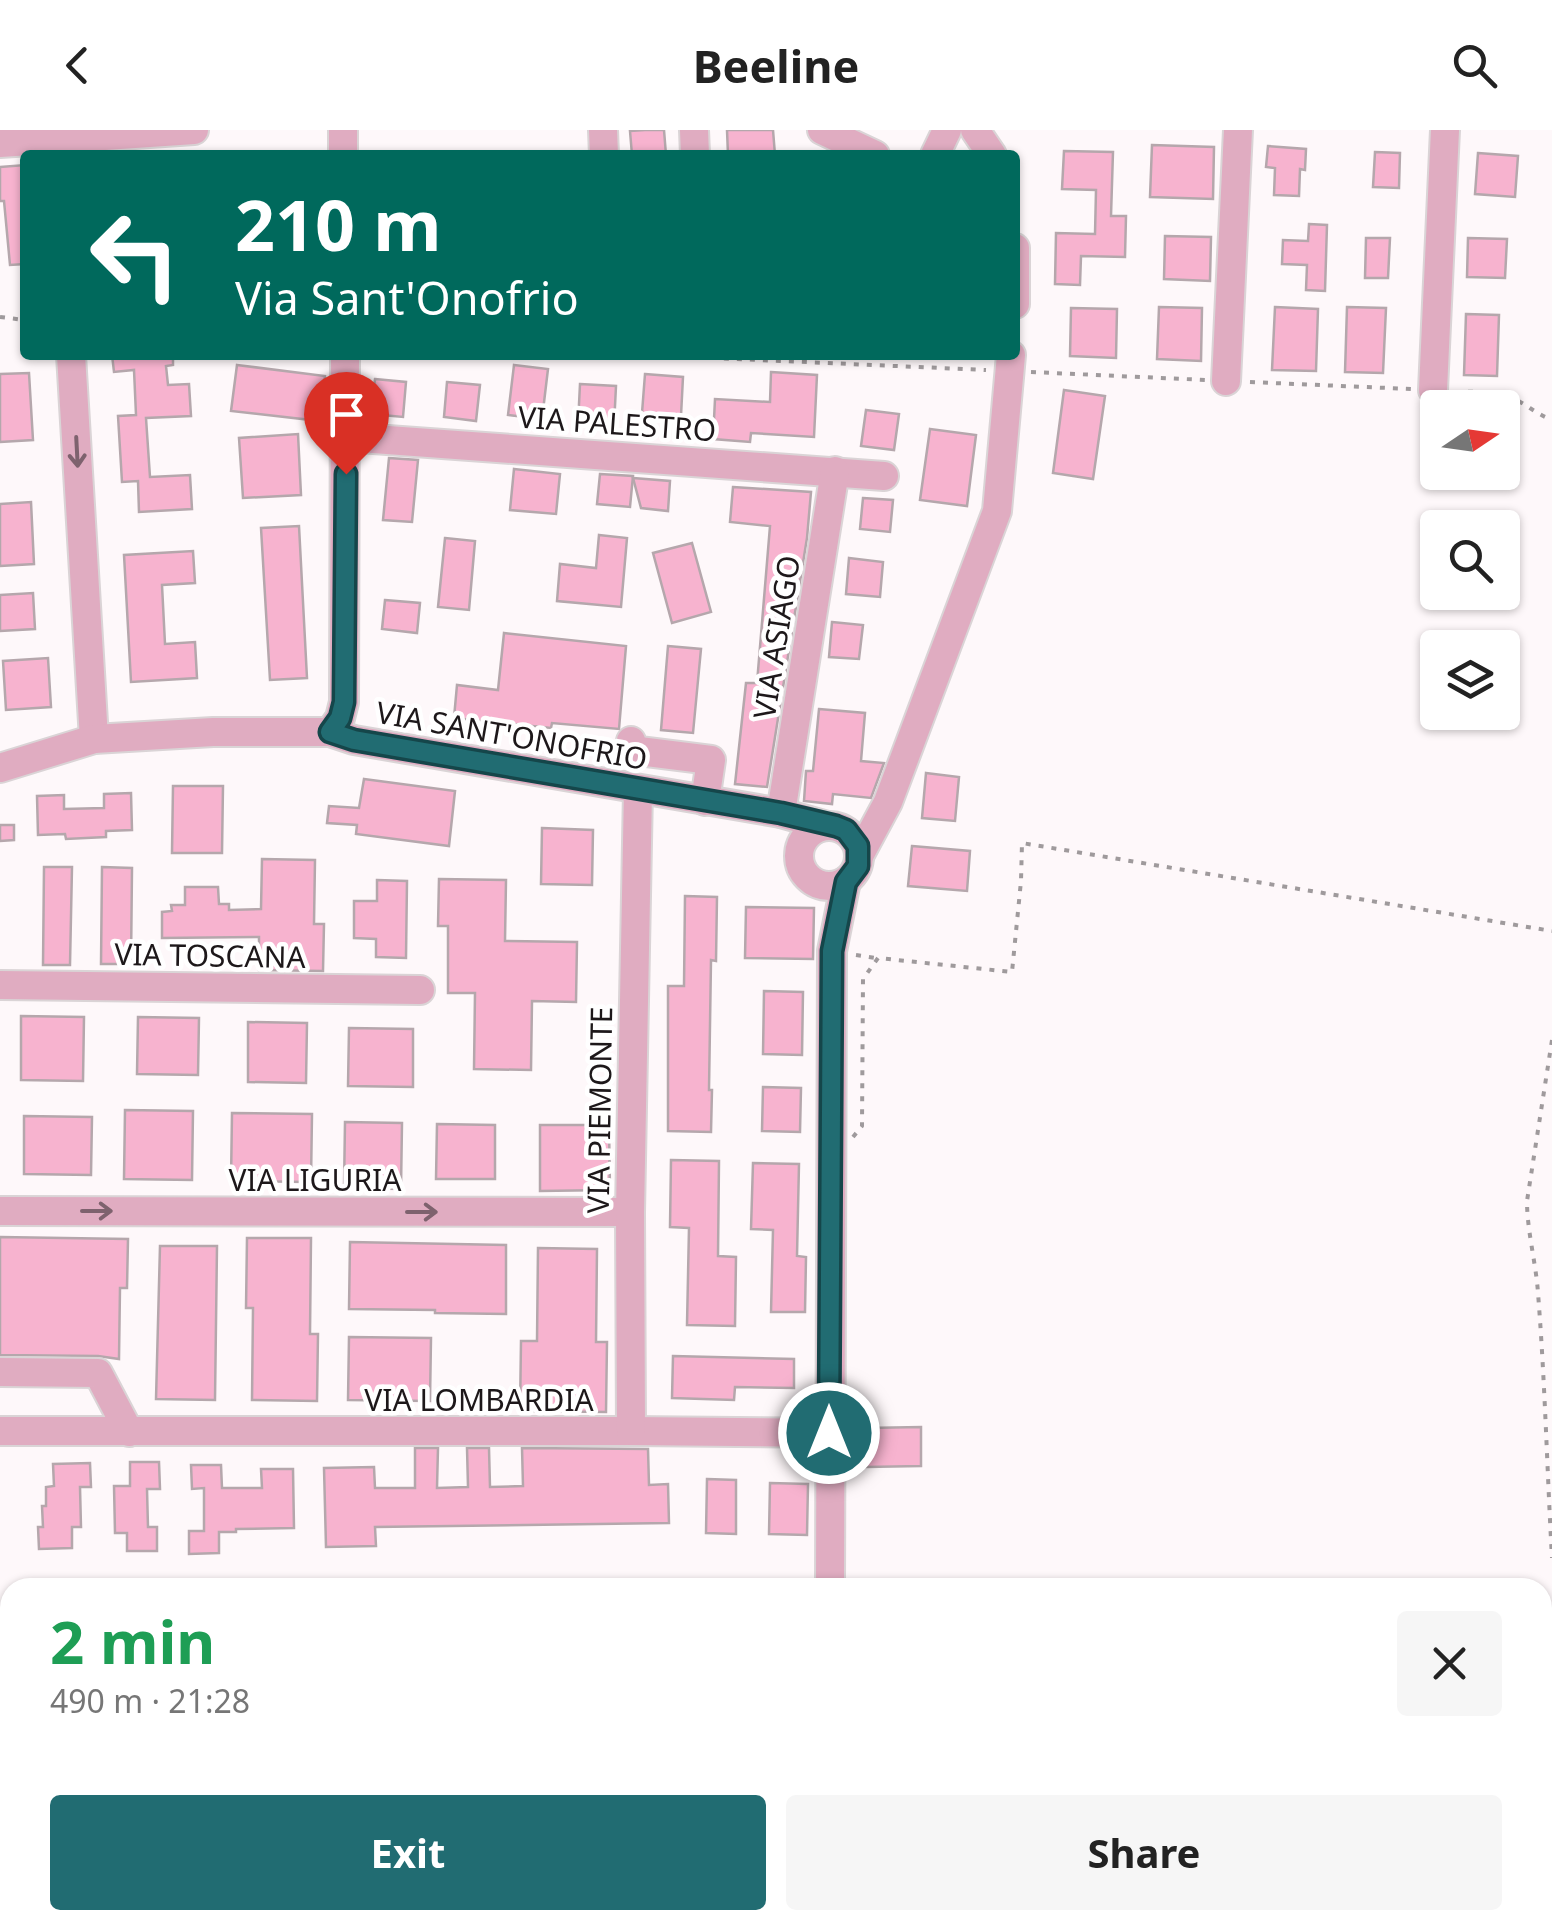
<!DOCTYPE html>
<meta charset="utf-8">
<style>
:root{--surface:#fff;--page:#f6f6f6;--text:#222;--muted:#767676;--accent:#216c72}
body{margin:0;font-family:"Noto Sans",sans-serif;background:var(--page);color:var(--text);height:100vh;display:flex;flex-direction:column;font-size:38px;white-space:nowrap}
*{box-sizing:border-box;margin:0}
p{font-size:32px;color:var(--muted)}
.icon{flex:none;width:55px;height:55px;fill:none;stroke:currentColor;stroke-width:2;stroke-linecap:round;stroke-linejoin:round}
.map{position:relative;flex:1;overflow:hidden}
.sheet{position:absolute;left:0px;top:1448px;width:1552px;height:352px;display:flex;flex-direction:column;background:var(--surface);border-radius:30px 30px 0 0;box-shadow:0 2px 8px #0004}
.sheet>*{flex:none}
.banner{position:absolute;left:20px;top:20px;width:1000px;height:210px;border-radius:10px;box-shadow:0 2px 8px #0004;background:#00695c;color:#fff;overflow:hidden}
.needle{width:65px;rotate:77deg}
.buttons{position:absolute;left:1420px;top:260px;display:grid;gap:20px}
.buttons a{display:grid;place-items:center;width:100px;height:100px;border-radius:10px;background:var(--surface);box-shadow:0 2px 8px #0004;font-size:50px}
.pin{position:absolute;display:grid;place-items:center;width:85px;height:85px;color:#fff;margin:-102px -42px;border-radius:50% 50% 50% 0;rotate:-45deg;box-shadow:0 0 10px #0007}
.pin .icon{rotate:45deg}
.me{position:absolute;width:110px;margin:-55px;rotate:0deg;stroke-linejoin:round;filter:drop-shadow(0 0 8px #0008)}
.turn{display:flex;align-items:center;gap:35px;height:210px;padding:0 50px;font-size:45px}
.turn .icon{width:130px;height:130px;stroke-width:2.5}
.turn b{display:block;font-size:70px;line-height:85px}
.round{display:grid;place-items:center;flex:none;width:105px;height:105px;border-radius:10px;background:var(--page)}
.summary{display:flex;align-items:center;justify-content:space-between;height:170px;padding:0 50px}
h1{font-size:60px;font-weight:700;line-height:75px;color:#1e9e55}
.button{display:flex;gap:20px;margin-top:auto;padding:20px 50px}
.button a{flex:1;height:115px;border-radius:10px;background:var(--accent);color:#fff;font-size:40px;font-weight:700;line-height:115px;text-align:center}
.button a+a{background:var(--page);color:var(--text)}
header{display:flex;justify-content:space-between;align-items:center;height:130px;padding:0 50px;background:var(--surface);font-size:45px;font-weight:700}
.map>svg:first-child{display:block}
.building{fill:#f7b3cf;stroke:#b5a7ac;stroke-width:2.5}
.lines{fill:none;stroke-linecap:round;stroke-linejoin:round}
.minor-casing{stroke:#dad4d6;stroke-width:32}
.path{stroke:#9f9a9c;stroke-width:4;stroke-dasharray:5 8;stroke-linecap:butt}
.minor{stroke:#e0acc1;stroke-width:28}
.oneway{stroke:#7e626e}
.route-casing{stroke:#15464a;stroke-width:25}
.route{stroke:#216c72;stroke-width:18}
.labels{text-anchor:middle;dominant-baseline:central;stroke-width:9;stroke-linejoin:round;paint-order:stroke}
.street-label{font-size:30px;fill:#1d181a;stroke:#fff}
</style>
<header><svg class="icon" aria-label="back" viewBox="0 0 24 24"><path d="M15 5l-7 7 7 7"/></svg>Beeline<svg class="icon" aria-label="search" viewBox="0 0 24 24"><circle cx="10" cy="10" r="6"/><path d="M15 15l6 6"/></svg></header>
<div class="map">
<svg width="1552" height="1798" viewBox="0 0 1552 1798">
<rect width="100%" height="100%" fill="#fef8fa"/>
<g class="building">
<polygon points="645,0 664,0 666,25 632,25 630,1"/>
<polygon points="727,0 773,0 775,25 728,25"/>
<polygon points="1152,15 1214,17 1213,69 1150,67"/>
<polygon points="1268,16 1306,19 1305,40 1300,39 1299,66 1274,65 1275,38 1266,37"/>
<polygon points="1064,21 1113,22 1111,86 1126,86 1125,127 1081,126 1080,155 1055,154 1056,103 1095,104 1096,60 1062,59"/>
<polygon points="1375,22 1400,23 1399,58 1373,57"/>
<polygon points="1478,23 1518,26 1515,67 1475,64"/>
<polygon points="25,35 25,134 10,135 4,71 0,71 0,37"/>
<polygon points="1309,94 1327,95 1325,161 1306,160 1307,135 1282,134 1283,110 1308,111"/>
<polygon points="1165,106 1211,107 1210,151 1164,149"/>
<polygon points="1366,108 1390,108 1388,148 1365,148"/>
<polygon points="1468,108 1507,109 1505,148 1467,147"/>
<polygon points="1159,177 1202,178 1201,231 1157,229"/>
<polygon points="1275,177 1318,179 1316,241 1272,240"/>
<polygon points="1347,177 1386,178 1383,243 1345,242"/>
<polygon points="1071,178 1117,179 1116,228 1070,226"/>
<polygon points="1466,184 1499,185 1497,246 1464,245"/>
<polygon points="112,225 173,225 173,235 166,236 168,255 189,254 191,286 146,288 150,347 190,345 192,379 139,382 138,351 122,352 118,286 136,285 134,240 114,242"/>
<polygon points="237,235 325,246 320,291 231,281"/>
<polygon points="514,235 548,239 542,289 508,285"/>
<polygon points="771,242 817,245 814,307 751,303 750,312 713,309 715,269 770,272"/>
<polygon points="29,243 33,310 0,312 0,244"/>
<polygon points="645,244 683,247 681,286 642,283"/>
<polygon points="375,249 406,252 403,287 371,284"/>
<polygon points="447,252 480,255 476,291 444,287"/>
<polygon points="580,254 616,256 614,296 578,294"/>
<polygon points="1064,260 1105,266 1093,349 1053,343"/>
<polygon points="866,280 899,284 894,320 861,316"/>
<polygon points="930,299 976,305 967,376 920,370"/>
<polygon points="298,304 301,365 243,368 239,308"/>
<polygon points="389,328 418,330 412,392 383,390"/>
<polygon points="514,339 560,344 556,384 510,380"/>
<polygon points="600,344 633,346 630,377 597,374"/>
<polygon points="633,348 670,351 668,381 641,378"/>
<polygon points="733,357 811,362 807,408 767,657 735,654 746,553 757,553 770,396 730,392"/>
<polygon points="863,368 893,370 890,402 860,399"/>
<polygon points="31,372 34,434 0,436 0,374"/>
<polygon points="299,396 307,548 270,550 261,398"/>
<polygon points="599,405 627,408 621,477 557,471 560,434 596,438"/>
<polygon points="445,408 475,411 469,480 438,477"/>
<polygon points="692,413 711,482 672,493 653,423"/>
<polygon points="193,421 195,453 162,455 165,514 195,512 197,548 131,552 124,425"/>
<polygon points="849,428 883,432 880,467 846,464"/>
<polygon points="33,463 35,499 0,501 0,465"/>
<polygon points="385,470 420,473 417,503 382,499"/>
<polygon points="832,492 863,495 859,529 829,527"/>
<polygon points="504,503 626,516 619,599 552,593 551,598 454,588 457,555 498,560"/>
<polygon points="668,516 701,519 693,603 661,600"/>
<polygon points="48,528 51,577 6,580 3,531"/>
<polygon points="819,579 865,583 861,631 884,633 871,668 833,664 832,674 804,671 806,641 813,641"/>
<polygon points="926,643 959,647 955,691 922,688"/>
<polygon points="364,649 455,661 449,716 356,704 357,695 327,693 329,676 359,678"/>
<polygon points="173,656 223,656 222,723 172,723"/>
<polygon points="131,663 132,700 106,701 106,707 66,709 65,704 38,705 37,666 64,665 64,679 104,678 104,664"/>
<polygon points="0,695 14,695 14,710 0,711"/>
<polygon points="542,698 593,700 592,755 541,754"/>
<polygon points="912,716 970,721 967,761 908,756"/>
<polygon points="262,729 315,730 314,794 324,794 323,841 259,840 259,807 162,808 162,782 172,781 171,775 185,775 185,757 218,757 219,774 229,774 229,780 261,779"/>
<polygon points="44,737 72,737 70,835 43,835"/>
<polygon points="102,737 132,738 131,834 101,834"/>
<polygon points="439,749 506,750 505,811 577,812 576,872 532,871 531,940 474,939 475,863 448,863 448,796 438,796"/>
<polygon points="377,750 407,751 406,828 376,827 376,809 354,808 354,771 377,771"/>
<polygon points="685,766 717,767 716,831 711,830 709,960 712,960 711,1002 668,1001 668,856 684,856"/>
<polygon points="746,777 814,778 813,829 745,828"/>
<polygon points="764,861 803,862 802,925 763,924"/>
<polygon points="21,886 84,887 83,951 21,950"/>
<polygon points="138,887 199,888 198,945 137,944"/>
<polygon points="248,892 307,893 306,953 248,952"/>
<polygon points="349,898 413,899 413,957 348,956"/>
<polygon points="763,957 801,958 800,1002 762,1001"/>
<polygon points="125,980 193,981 192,1050 124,1049"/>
<polygon points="232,983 312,984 311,1052 231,1051"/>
<polygon points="24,986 92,987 91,1045 24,1044"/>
<polygon points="345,992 402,993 401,1059 344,1058"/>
<polygon points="437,994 495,995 495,1049 436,1049"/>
<polygon points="540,995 609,995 610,1060 540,1061"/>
<polygon points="671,1030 719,1031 718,1126 736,1127 735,1196 687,1195 689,1098 670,1097"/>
<polygon points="753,1033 799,1034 797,1126 806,1127 805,1182 771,1182 773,1100 751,1099"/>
<polygon points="0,1107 128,1109 127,1158 120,1158 119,1229 98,1226 0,1225"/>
<polygon points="247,1108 311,1108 310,1204 318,1204 317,1271 252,1270 253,1178 246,1178"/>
<polygon points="350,1112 506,1115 506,1184 435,1183 435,1180 349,1179"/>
<polygon points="160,1116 217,1116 215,1270 156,1269"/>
<polygon points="538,1118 597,1119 596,1212 607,1212 606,1282 520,1281 521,1211 537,1211"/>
<polygon points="349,1207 431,1208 430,1271 348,1270"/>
<polygon points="673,1226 794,1229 794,1258 735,1257 734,1270 672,1268"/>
<polygon points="921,1297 921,1336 866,1337 866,1298"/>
<polygon points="415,1318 438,1318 437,1358 468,1357 467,1318 489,1318 490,1357 523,1356 522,1318 648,1319 649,1355 668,1354 669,1393 375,1397 376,1416 326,1417 324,1338 374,1337 375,1358 415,1358"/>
<polygon points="130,1332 159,1332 160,1359 147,1359 148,1397 157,1397 157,1421 127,1421 127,1403 115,1403 114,1356 130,1356"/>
<polygon points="90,1333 91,1357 80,1357 81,1397 72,1397 72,1418 39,1419 38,1397 43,1397 42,1376 46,1376 46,1357 54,1356 53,1334"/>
<polygon points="191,1335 221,1335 222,1358 262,1358 261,1339 293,1339 294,1398 236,1399 236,1402 219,1402 219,1423 189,1424 189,1401 204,1401 204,1358 192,1359"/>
<polygon points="707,1349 736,1350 736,1404 706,1403"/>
<polygon points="770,1353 808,1354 807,1405 769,1404"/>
</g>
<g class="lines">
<g class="minor-casing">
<g id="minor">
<polyline points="343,0 343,25"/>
<polyline points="603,0 604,25"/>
<polyline points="694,0 695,25"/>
<polyline points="822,0 875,25"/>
<polyline points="975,0 992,25"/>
<polyline points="0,13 194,0"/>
<polyline points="935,25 947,0"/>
<polyline points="1015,118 1015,174"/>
<polyline points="71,225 94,609"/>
<polyline points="1226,251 1238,0"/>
<polyline points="1433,260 1445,0"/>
<polyline points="346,307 884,346"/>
<polyline points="330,602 340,588 344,572 345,225"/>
<polyline points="631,611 631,620 711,630 705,671"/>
<polyline points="0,638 94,609 213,602 330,602 354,610 781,683 827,696"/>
<polyline points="781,683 835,341"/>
<circle cx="829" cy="726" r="30"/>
<polyline points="859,726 888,672 997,381 1011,225"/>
<polyline points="0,855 420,860"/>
<polyline points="0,1081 630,1082"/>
<polyline points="0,1242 98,1243 129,1302"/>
<polyline points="0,1301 631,1301 829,1303"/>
<polyline points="631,1301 630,1082 638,660"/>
<polyline points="830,1458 832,821 846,751"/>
<polyline points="1542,1535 1552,1536"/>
<polyline points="0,1562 10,1563"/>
<polyline points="832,1790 832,1798"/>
</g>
</g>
<g class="path">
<polyline points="0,187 25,190"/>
<polyline points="646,225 986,240"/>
<polyline points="1031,242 1206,250"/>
<polyline points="1250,252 1411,259"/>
<path d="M1455 262C1474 262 1498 260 1515 269 1528 276 1537 284 1552 290"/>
<polyline points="856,825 876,828"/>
<path d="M1552 910 1527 1071C1527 1101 1536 1133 1538 1163 1545 1251 1547 1340 1552 1428"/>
<polyline points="853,1007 862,996 863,849 878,828 1012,842 1021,751 1022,713 1552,801"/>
</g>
<use href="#minor" class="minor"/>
</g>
<defs><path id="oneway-shaft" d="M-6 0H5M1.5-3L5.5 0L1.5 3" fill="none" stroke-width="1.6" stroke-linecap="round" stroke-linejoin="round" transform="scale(2.5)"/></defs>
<g class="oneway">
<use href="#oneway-shaft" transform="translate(77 322) rotate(87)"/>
<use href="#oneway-shaft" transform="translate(97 1081)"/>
<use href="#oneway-shaft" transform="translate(422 1082)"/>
</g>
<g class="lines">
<g class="route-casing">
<polyline id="route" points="346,344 344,572 340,588 330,602 354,610 781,683 836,696 846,700 858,716 858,736 846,752 832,821 829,1303"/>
</g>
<use href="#route" class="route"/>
</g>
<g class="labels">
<g class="street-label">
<text transform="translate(617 293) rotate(4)">VIA PALESTRO</text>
<text transform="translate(776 507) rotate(-81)">VIA ASIAGO</text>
<text transform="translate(512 605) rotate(10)">VIA SANT'ONOFRIO</text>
<text transform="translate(210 825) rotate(1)">VIA TOSCANA</text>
<text transform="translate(599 980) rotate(-89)">VIA PIEMONTE</text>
<text x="315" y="1049">VIA LIGURIA</text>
<text x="479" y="1269">VIA LOMBARDIA</text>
</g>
</g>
</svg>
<div class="buttons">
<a><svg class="needle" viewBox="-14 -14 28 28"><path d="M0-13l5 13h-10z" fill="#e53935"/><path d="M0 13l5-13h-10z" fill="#767676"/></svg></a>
<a><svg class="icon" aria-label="search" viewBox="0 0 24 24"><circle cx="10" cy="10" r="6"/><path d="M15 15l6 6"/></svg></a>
<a><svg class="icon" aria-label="layers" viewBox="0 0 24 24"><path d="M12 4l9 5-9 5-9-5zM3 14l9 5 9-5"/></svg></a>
</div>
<div class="pin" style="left:346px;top:344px;background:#d93025"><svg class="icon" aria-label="arrive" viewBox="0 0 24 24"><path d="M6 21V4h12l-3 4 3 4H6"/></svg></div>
<svg class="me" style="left:829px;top:1303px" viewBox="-20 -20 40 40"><circle r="17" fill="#216c72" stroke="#fff" stroke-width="3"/><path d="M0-11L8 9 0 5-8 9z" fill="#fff"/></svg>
<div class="banner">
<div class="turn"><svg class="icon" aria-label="left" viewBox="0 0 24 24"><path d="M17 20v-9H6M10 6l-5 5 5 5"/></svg><div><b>210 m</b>Via Sant'Onofrio</div></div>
</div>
<section class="sheet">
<div class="summary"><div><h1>2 min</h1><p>490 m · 21:28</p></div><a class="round"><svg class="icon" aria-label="close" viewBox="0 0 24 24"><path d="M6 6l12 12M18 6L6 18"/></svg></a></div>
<div class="button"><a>Exit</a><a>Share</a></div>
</section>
</div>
